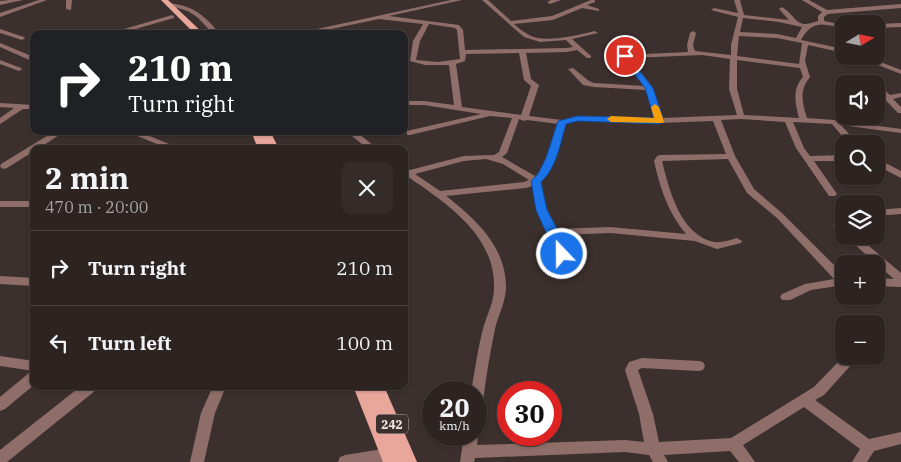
<!DOCTYPE html>
<meta charset="utf-8">
<style>
:root{--surface:#2d2422;--page:#352c2a;--text:#f1f3f6;--muted:#a7a4a5;--line:#484140}
body{margin:0;font-family:"IBM Plex Serif",serif;background:var(--page);color:var(--text);height:100vh;display:flex;flex-direction:column;font-size:19px;white-space:nowrap}
*{box-sizing:border-box;margin:0}
p{font-size:16px;color:var(--muted)}
.icon{flex:none;width:28px;height:28px;fill:none;stroke:currentColor;stroke-width:2;stroke-linecap:round;stroke-linejoin:round}
.map{position:relative;flex:1;overflow:hidden}
.side{position:absolute;left:30px;top:145px;width:378px;height:245px;display:flex;flex-direction:column;background:var(--surface);border-radius:10px;box-shadow:0 1px 4px #0004,0 0 0 1px var(--line)}
.side>*{flex:none}
.hud{position:absolute;left:30px;top:30px;width:378px;height:105px;border-radius:10px;box-shadow:0 1px 4px #0004,0 0 0 1px var(--line);background:#202124;color:#fff;overflow:hidden}
.needle{width:32px;rotate:80deg}
.controls{position:absolute;left:835px;top:15px;display:grid;gap:10px}
.controls a{display:grid;place-items:center;width:50px;height:50px;border-radius:10px;background:var(--surface);box-shadow:0 1px 4px #0004,0 0 0 1px var(--line);font-size:25px}
.speed{position:absolute;left:422px;top:381px;display:flex;gap:10px;font-size:25px;font-weight:700;text-align:center}
.speed>*{display:grid;place-content:center;width:65px;height:65px;border-radius:50%;background:var(--surface);box-shadow:0 1px 4px #0004,0 0 0 1px var(--line);line-height:1}
.speed small{font-size:12px;font-weight:400}
.speed .limit{border:8px solid #d22;background:#fff;color:#111}
.pin{position:absolute;display:grid;place-items:center;width:42px;height:42px;color:#fff;margin:-21px;border:2px solid #fff;border-radius:50%;box-shadow:0 1px 5px #0007}
.me{position:absolute;width:55px;margin:-28px;rotate:338deg;stroke-linejoin:round;filter:drop-shadow(0 0 4px #0008)}
.turn{display:flex;align-items:center;gap:18px;height:105px;padding:0 15px;font-size:22px}
.turn .icon{width:65px;height:65px;stroke-width:2.5}
.turn b{display:block;font-size:35px;line-height:42px}
.round{display:grid;place-items:center;flex:none;width:52px;height:52px;border-radius:10px;background:var(--page)}
.head{display:flex;align-items:center;justify-content:space-between;height:85px;padding:0 15px}
h1{font-size:30px;font-weight:700;line-height:38px}
ul{padding:0;list-style:none}
li{display:flex;align-items:center;gap:15px;height:75px;padding:0 15px;border-top:1px solid var(--line)}
li div{flex:1}
li b{display:block;font-size:19px}
li em{font-style:normal}
.map>svg:first-child{display:block}
.lines{fill:none;stroke-linecap:round;stroke-linejoin:round}
.minor{fill:#8f6e69;fill-rule:evenodd}
.major{fill:#e9a79c;fill-rule:evenodd}
.route{fill:#1a73e8;stroke:#114b97}
.slow{fill:#f59e0b}
.labels{text-anchor:middle;dominant-baseline:central;stroke-width:4;stroke-linejoin:round;paint-order:stroke}
.shield{fill:#3c302e;stroke:#bab1b0;stroke-width:1}
.shield-label{font-size:12px;font-weight:bold;fill:#f0e8e7}
</style>
<div class="map">
<svg width="901" height="462" viewBox="0 0 901 462">
<rect width="100%" height="100%" fill="#3c302e"/>
<g class="lines">
<g class="minor">
<polygon points="9,0 23,0 0,5 0,1"/>
<polygon points="39,0 47,0 0,17 0,13"/>
<polygon points="66,0 72,0 71,10 66,9"/>
<path d="M451 0H462L389 16 459 25 463 30 465 50 567 48 573 47 566 40 540 42 524 37 482 0H488L511 21 552 16 591 0H595V2L587 5 599 9V11L582 8 553 20 514 24C519 29 525 33 531 36 548 43 577 35 595 31L598 33 572 39 591 56V58H587L577 50 567 52 526 53 531 79 539 85 529 116 562 120 578 116 654 118 646 90 594 87 583 85 568 69 573 68 589 81 594 83 644 86 622 56 623 55 688 52 687 45 690 33 693 31 696 33 693 45 695 51 731 55V45L738 17 711 10 714 8 738 13 734 0H740L744 15 789 20 779 9 782 7C798 17 795 30 818 21V16L822 12 802 0H809L827 10 901 4V8L828 14 824 17V21L844 25V29C824 24 813 19 801 40L844 49V53L808 45 805 61 810 77C799 90 802 103 807 118L834 120 901 129V133L841 125 858 144H849L832 124 793 122 804 148 810 156 844 155V161H814L837 194 835 196H829L796 148 785 122 741 119 721 120 735 156 754 189 783 214 844 275V285L811 290 790 300H782L780 297 782 294 805 284 834 279 777 218 747 193 728 159 662 161C669 189 680 235 714 242 722 243 730 240 737 238L742 241 741 243 717 249 695 241 610 233 560 235 567 254 562 257 557 254 550 236 538 211 532 186 526 188 446 196C476 219 507 248 506 289 505 303 498 316 495 329 490 353 486 377 483 401L481 405 476 407V392H471C475 370 478 347 484 325 488 313 494 301 494 288 496 234 443 201 404 174V167L410 170 464 156 494 155 499 152 512 118 490 116 410 135H407V131L481 114 424 105H404V101H424L454 105 449 65H425L410 61 413 41 423 24 379 19 307 34H294ZM743 18 779 22 802 27 796 38 777 34 740 32ZM429 24 455 28 457 30 460 59 438 62 416 60 420 41ZM739 36 777 38 802 43 799 64 737 56ZM519 53 524 80 531 86 521 115 462 107 456 64 465 61 466 54ZM702 55 730 59 729 89 737 115 662 118 653 88 630 58ZM737 60 800 68 803 77C792 89 795 103 799 118L744 115 737 89ZM519 119 524 121 527 120 558 124C553 141 549 164 535 176L502 157 507 153ZM578 120 659 123 713 121 726 154 660 155 657 156 654 161C660 188 668 213 686 234L610 227 557 229 544 203 540 181C557 166 560 143 566 123ZM486 159 503 164 529 180 524 182 440 191 415 174 464 161Z"/>
<polygon points="551,0 561,0 550,4 547,2"/>
<path d="M169 3C194 6 204 15 220 34H213C196 15 193 10 167 6V4Z"/>
<polygon points="172,15 174,16 174,18 118,34 107,34"/>
<polygon points="901,23 901,27 876,28 876,24"/>
<polygon points="0,29 24,37 25,38 22,40 0,33"/>
<polygon points="0,43 34,57 34,62 0,47"/>
<polygon points="855,56 865,56 901,70 901,74"/>
<polygon points="0,60 21,68 22,69 19,71 0,64"/>
<polygon points="864,75 868,75 890,95 901,93 901,97 893,99 901,107 901,113 898,113 876,90 876,84 871,84 864,77"/>
<polygon points="0,103 34,105 34,109 23,109 0,124 0,118 14,108 0,107"/>
<polygon points="55,131 65,131 38,149 34,149 34,151 7,168 4,169 0,167 1,164"/>
<polygon points="125,131 137,131 169,144 165,146 162,146"/>
<polygon points="346,131 355,131 378,149 368,149"/>
<polygon points="876,158 901,171 901,178 876,165"/>
<rect x="0" y="201" width="34" height="6"/>
<polygon points="901,208 901,214 876,216 876,210"/>
<polygon points="838,222 844,225 844,234 840,233 833,225"/>
<polygon points="845,236 857,236 901,273 901,287 876,286 876,278 894,279"/>
<polygon points="0,276 34,278 34,286 0,284"/>
<polygon points="0,356 34,361 34,371 0,366"/>
<polygon points="848,356 851,357 853,361 851,365 824,395 815,400 869,439 901,432 901,444 874,451 867,462 852,462 860,449 804,407 743,445 755,462 739,462 730,451 664,455 668,462 653,462 649,455 625,452 475,458 474,462 460,462 464,435 476,435 476,431 478,435 477,445 625,440 644,442 639,414 625,370 629,362 642,358 699,361 703,362 705,366 703,370 699,371 642,368 638,370 653,414 659,442 731,438 814,387 843,357"/>
<polygon points="34,372 34,385 5,409 0,411 0,397 29,373"/>
<polygon points="81,386 97,386 96,390 7,462 0,462 0,450"/>
<polygon points="213,386 226,386 215,413 204,462 190,462 201,413"/>
<polygon points="389,448 394,450 396,455 394,460 389,462 338,462 340,457 345,455"/>
</g>
<g class="major">
<polygon points="161,0 168,0 204,34 195,34"/>
<polygon points="251,131 270,131 279,149 269,149 266,143 268,149 258,149"/>
<polygon points="353,386 384,386 417,462 383,462"/>
</g>
</g>
<path class="route" d="M622 55H627L653 88 664 121 659 124 578 121 566 124C560 144 557 167 541 182L547 210 561 236 568 254 566 257H557L536 210 531 181 538 174 546 158 558 121 578 116 654 118 645 88 621 56Z"/>
<polygon class="slow" points="655,104 659,107 664,121 663,123 611,122 607,119 611,116 654,118 651,107"/>
<g class="labels">
<rect class="shield" x="376" y="414.5" width="32" height="19" rx="4"/>
<g class="shield-label">
<text x="392" y="424">242</text>
</g>
</g>
</svg>
<div class="controls">
<a><svg class="needle" viewBox="-14 -14 28 28"><path d="M0-13l5 13h-10z" fill="#e53935"/><path d="M0 13l5-13h-10z" fill="#a7a4a5"/></svg></a>
<a><svg class="icon" aria-label="sound" viewBox="0 0 24 24"><path d="M4 9h4l5-4v14l-5-4H4zM17 9q2 3 0 6"/></svg></a>
<a><svg class="icon" aria-label="search" viewBox="0 0 24 24"><circle cx="10" cy="10" r="6"/><path d="M15 15l6 6"/></svg></a>
<a><svg class="icon" aria-label="layers" viewBox="0 0 24 24"><path d="M12 4l9 5-9 5-9-5zM3 14l9 5 9-5"/></svg></a>
<a>+</a>
<a>−</a>
</div>
<div class="speed"><div>20<small>km/h</small></div><div class="limit">30</div></div>
<div class="pin" style="left:625px;top:56px;background:#d93025"><svg class="icon" aria-label="arrive" viewBox="0 0 24 24"><path d="M6 21V4h12l-3 4 3 4H6"/></svg></div>
<svg class="me" style="left:562px;top:254px" viewBox="-20 -20 40 40"><circle r="17" fill="#1a73e8" stroke="#fff" stroke-width="3"/><path d="M0-11L8 9 0 5-8 9z" fill="#fff"/></svg>
<div class="hud">
<div class="turn"><svg class="icon" aria-label="right" viewBox="0 0 24 24"><path d="M7 20v-9h11M14 6l5 5-5 5"/></svg><div><b>210 m</b>Turn right</div></div>
</div>
<section class="side">
<div class="head"><div><h1>2 min</h1><p>470 m · 20:00</p></div><a class="round"><svg class="icon" aria-label="close" viewBox="0 0 24 24"><path d="M6 6l12 12M18 6L6 18"/></svg></a></div>
<ul>
<li><svg class="icon" aria-label="right" viewBox="0 0 24 24"><path d="M7 20v-9h11M14 6l5 5-5 5"/></svg><div><b>Turn right</b></div><em>210 m</em></li>
<li><svg class="icon" aria-label="left" viewBox="0 0 24 24"><path d="M17 20v-9H6M10 6l-5 5 5 5"/></svg><div><b>Turn left</b></div><em>100 m</em></li>
</ul>
</section>
</div>
